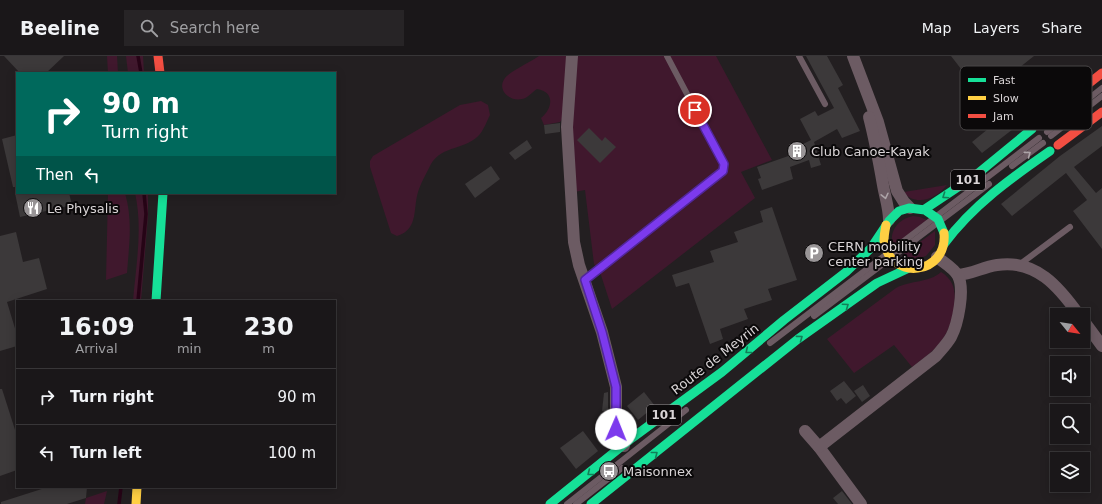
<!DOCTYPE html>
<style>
:root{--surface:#1a1719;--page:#272426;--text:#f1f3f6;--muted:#9f9fa2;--line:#383638}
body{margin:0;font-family:"DejaVu Sans",sans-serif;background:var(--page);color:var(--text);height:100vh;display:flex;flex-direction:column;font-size:15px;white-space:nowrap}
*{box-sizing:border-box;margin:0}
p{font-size:13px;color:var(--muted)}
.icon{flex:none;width:22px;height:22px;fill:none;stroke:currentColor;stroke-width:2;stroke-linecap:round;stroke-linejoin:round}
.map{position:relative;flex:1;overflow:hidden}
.details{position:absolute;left:16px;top:244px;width:320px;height:188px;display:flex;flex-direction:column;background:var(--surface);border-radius:0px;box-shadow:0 2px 10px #0003,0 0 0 1px var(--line)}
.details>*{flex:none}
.top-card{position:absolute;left:16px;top:16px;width:320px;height:122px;border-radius:0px;box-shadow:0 2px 10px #0003,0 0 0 1px var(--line);background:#00695c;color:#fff;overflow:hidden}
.needle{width:26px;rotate:120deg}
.buttons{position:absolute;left:1050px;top:252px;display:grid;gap:8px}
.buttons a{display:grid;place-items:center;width:40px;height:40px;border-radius:0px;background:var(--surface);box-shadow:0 2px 10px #0003,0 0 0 1px var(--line);font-size:20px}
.pin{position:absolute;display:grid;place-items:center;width:34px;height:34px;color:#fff;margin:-17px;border:2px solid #fff;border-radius:50%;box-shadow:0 1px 4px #0007}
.me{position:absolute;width:44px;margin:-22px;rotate:1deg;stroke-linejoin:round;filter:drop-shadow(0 0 3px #0008)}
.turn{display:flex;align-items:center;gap:14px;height:84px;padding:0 20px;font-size:18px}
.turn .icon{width:52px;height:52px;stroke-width:2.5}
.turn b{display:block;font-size:28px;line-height:34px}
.then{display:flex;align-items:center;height:38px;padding:0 20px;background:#0003;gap:8px;font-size:15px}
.eta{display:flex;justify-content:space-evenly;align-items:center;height:68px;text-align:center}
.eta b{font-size:24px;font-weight:600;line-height:28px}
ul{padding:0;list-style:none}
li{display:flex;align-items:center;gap:12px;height:56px;padding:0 20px;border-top:1px solid var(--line)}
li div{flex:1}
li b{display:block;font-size:15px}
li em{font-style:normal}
header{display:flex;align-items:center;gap:24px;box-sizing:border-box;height:56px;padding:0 20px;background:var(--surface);border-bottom:1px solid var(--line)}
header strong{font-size:19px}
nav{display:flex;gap:22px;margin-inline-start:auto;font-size:14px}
.search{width:280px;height:36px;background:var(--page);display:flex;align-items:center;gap:10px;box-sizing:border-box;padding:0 14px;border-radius:0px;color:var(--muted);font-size:15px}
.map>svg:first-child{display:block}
.green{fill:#40182d}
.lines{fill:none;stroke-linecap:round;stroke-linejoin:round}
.stream{stroke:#260416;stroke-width:3.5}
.building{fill:#3c393a}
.lane{stroke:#6c5b63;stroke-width:6}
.street{stroke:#6c5b63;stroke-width:12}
.fast{stroke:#16e098;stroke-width:9}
.slow{stroke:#ffcf43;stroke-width:9}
.jam{stroke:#f24e42;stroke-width:9}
.oneway{stroke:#ada4a8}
.oneway2{stroke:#117f58}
.route-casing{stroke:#51269a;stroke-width:10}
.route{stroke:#7c3aed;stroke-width:7}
.labels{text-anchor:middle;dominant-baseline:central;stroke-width:4;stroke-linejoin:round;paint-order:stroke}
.shield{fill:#0b090a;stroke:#9b9799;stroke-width:1}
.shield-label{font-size:12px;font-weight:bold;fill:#d9d4d6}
.poi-label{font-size:13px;fill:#d9d4d6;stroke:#0b090a;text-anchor:start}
.street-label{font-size:13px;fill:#d9d4d6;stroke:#0b090a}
.key{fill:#0b090a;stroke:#494647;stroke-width:1}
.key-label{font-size:11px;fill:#d9d4d6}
</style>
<header>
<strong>Beeline</strong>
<div class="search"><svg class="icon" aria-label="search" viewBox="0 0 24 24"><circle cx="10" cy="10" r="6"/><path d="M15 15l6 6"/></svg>Search here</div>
<nav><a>Map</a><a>Layers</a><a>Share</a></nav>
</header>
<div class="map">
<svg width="1102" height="448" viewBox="0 0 1102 448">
<rect width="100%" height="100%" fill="#231f21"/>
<g class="green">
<polygon points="107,0 117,0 118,17 108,17"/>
<polygon points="126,0 143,0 144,17 128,17"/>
<path d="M539 0H568L562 63 560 66 544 69 541 62C553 52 555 36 537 33 532 36 528 42 522 43 510 46 496 34 505 22 509 16 532 5 539 0Z"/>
<polygon points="576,0 716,0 772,104 741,116 755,142 612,253 600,216 594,208 585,134 574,136 570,85"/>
<path d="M481 45 488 49 490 59C487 65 484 73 480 78 467 94 442 89 431 108 427 116 422 125 419 133 412 151 420 173 397 180L391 177 370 111V105L373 100 460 49Z"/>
<path d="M947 129C943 133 939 138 934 140 925 146 910 146 904 136Z"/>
<path d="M108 137H125C133 164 129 190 127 217L106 224Z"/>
<path d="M135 137H148V160L141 245H133C136 209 143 172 135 137Z"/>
<path d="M913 160 920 161 927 164 893 190C888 175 899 163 913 160Z"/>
<polygon points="935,175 935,189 926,200 913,204 901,200"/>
<path d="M941 216C946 219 951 224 953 230 958 244 952 269 944 281 936 294 924 302 912 311L894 289 854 317 827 283 896 232C911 224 929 227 941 216Z"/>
<polygon points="107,435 104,448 85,448 86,442"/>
</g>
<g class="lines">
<g class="stream">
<polyline points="138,0 141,17"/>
<polyline points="138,245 146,158 144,137"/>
<polyline points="119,448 121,431"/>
</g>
</g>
<g class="building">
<polygon points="4,0 64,0 46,17 20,17"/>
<polygon points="806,0 827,0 843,29 838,32 860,75 842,82 837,73 814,86 821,109 811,112 809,104 790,111 793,123 762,134 758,123 761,122 757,111 794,98 791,94 811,84 800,63 815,55 818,60 834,52"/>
<polygon points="951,0 1034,0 1006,22 1024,45 1066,13 1074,25 1032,57 1030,62 1025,64 982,97 972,86 1015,51 997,29 982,40"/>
<polygon points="560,67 560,76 545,78 544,69"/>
<polygon points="1102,70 1102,90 1074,111 1096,137 1102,132 1102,193 1073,155 1087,144 1066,117 1012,160 1001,148 1060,100"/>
<polygon points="589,72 602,85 605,81 616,91 600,107 577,84"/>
<polygon points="17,79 17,131 13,131 2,83"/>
<polygon points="527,84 532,92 515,104 509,97"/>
<polygon points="491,110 500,123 475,142 465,128"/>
<polygon points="15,137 69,137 72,149 20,161"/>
<polygon points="772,151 797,224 768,233 772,244 744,253 748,263 720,273 723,283 710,288 689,227 676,231 672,219 714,206 710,195 738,186 734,176 763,166 760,155"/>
<polygon points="16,176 23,206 39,202 47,233 7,246 17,279 17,290 0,295 0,180"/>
<polygon points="844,325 856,340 846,348 841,342 837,345 830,335"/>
<polygon points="863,329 870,340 862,346 854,335"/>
<polygon points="0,333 2,333 17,380 17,414 0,420"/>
<polygon points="608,336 608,355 602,355 604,337"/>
<polygon points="644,336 655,350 638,364 627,350"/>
<polygon points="583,375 598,395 576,413 560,392"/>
<polygon points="48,431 87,431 86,442 67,448 1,448 1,446"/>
<polygon points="842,435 852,448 838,448 833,442"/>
</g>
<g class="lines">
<g class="lane">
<polyline points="799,0 825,48"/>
<polyline points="1047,76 1102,32"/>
<polyline points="1051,80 1102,40"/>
<polyline points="1012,110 1043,87"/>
<polyline points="1019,209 1070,171"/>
<polyline points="585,224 723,115 724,108 667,0"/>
<polyline points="814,260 989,128"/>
<polyline points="770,287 1039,82"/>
<polyline points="567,448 686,354"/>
<polyline points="576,448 622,412"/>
</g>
<g class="street">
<polyline points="572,0 567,71 574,186 579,209 602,276 616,331 616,373 617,380 624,390"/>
<polyline points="853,0 878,66 897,135 904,146 910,152"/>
<path d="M869 61C875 84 879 106 883 129 885 141 889 152 889 164"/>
<path d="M958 219C972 218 983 211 997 209 1036 203 1059 231 1079 259"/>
<polyline points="1083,264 1102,290"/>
<polyline points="805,375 819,391 861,448"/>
<path d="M819 391 936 300C941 294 947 288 951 281 958 268 965 233 958 220 955 213 943 206 937 201"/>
</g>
<g class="fast">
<polyline points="925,153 976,119 1032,73"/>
<path d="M944 188C973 149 1011 122 1050 95"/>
<polyline points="156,245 163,137"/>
<polyline points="550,448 632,382 722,316 784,264 846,216 871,192 889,165 899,155 909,152 925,154 938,163 944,177"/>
<polyline points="591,448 798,283 877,227 909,212"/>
</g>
<g class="slow">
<path d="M886 169C885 174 884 180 884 185 890 226 948 219 944 177"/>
<polyline points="136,448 137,431"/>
</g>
<g class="jam">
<polyline points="158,0 160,17"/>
<polyline points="1040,66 1102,17"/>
<polyline points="1058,89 1102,56"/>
</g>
</g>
<defs><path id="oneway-chevron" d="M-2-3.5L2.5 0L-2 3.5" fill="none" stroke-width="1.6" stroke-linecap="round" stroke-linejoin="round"/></defs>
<g class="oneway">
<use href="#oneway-chevron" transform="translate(1028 98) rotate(-37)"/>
<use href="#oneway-chevron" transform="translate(885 140) rotate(77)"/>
</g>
<g class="oneway2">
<use href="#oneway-chevron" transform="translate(945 140) rotate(146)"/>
<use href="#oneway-chevron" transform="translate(846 250) rotate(-35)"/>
<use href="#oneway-chevron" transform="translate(800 282) rotate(-36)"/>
<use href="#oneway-chevron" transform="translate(748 295) rotate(141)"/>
<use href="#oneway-chevron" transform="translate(655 398) rotate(-38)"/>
<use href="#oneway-chevron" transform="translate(590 417) rotate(142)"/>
</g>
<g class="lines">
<g class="route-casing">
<polyline id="route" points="616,373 616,331 602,276 585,224 723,115 724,108 695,54"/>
</g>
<use href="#route" class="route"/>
</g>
<defs>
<g id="building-disc" transform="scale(1)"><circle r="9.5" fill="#999597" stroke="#0b090a"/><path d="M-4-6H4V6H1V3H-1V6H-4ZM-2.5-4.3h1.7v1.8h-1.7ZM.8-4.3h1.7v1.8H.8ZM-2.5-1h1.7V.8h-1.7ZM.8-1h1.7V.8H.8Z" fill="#fff"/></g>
<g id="restaurant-disc" transform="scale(1)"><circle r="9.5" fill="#999597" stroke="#0b090a"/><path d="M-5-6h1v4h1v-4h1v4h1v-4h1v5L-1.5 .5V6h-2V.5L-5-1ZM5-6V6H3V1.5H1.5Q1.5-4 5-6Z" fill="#fff"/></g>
<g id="parking-disc" transform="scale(1)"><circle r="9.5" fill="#999597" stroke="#0b090a"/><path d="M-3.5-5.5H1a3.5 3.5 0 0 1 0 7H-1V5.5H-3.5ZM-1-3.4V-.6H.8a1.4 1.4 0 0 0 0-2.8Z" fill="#fff"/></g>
<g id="bus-disc" transform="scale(1)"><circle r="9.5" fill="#999597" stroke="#0b090a"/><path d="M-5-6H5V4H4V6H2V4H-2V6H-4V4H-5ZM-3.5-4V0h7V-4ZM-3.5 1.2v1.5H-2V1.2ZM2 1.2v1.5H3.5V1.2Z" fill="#fff"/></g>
</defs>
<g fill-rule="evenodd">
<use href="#building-disc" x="797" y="95"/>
<use href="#restaurant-disc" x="33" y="152"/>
<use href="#parking-disc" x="814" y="197"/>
<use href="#bus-disc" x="609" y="415"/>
</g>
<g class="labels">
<g class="shield">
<rect x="951" y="114" width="34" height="20" rx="3"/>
<rect x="647" y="349" width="34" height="20" rx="3"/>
</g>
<g class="shield-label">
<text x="968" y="124">101</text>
<text x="664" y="359">101</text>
</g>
<g class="poi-label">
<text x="811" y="95">Club Canoe-Kayak</text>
<text x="47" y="152">Le Physalis</text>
<text x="828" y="190">CERN mobility<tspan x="828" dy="15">center parking</tspan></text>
<text x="623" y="415">Maisonnex</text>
</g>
<g class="street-label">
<text transform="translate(715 303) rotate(-38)">Route de Meyrin</text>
</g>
</g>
<rect x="960" y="10" width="132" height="64" rx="6" class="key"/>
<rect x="968" y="22" width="18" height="4" fill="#16e098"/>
<rect x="968" y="40" width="18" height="4" fill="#ffcf43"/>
<rect x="968" y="58" width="18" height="4" fill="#f24e42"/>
<g class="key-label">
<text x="993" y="28">Fast</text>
<text x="993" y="46">Slow</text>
<text x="993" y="64">Jam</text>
</g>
</svg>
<div class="buttons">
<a><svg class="needle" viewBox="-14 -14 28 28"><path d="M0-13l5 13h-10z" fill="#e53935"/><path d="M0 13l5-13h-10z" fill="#9f9fa2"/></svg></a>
<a><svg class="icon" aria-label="sound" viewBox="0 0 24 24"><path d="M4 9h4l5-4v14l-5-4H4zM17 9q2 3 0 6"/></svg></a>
<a><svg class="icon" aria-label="search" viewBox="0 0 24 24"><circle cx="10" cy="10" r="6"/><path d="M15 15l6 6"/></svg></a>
<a><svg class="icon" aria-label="layers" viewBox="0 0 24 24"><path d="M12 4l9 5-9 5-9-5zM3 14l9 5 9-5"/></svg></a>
</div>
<div class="pin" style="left:695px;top:54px;background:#d93025"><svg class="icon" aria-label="arrive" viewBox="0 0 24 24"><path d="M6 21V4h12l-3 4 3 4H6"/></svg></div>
<svg class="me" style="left:616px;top:373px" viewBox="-20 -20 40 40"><circle r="19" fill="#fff"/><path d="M0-13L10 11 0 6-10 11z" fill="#7c3aed"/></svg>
<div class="top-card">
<div class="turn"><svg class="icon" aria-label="right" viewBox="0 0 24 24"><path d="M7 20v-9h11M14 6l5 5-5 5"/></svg><div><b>90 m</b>Turn right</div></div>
<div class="then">Then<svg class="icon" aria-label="left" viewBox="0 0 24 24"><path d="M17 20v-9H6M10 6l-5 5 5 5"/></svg></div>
</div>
<section class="details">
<div class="eta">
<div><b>16:09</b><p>Arrival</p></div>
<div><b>1</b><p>min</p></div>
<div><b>230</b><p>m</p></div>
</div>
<ul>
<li><svg class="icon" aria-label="right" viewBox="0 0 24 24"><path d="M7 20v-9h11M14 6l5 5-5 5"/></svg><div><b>Turn right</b></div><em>90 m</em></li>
<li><svg class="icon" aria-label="left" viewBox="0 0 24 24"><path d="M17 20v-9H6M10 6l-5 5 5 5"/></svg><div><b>Turn left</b></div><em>100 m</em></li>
</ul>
</section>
</div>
